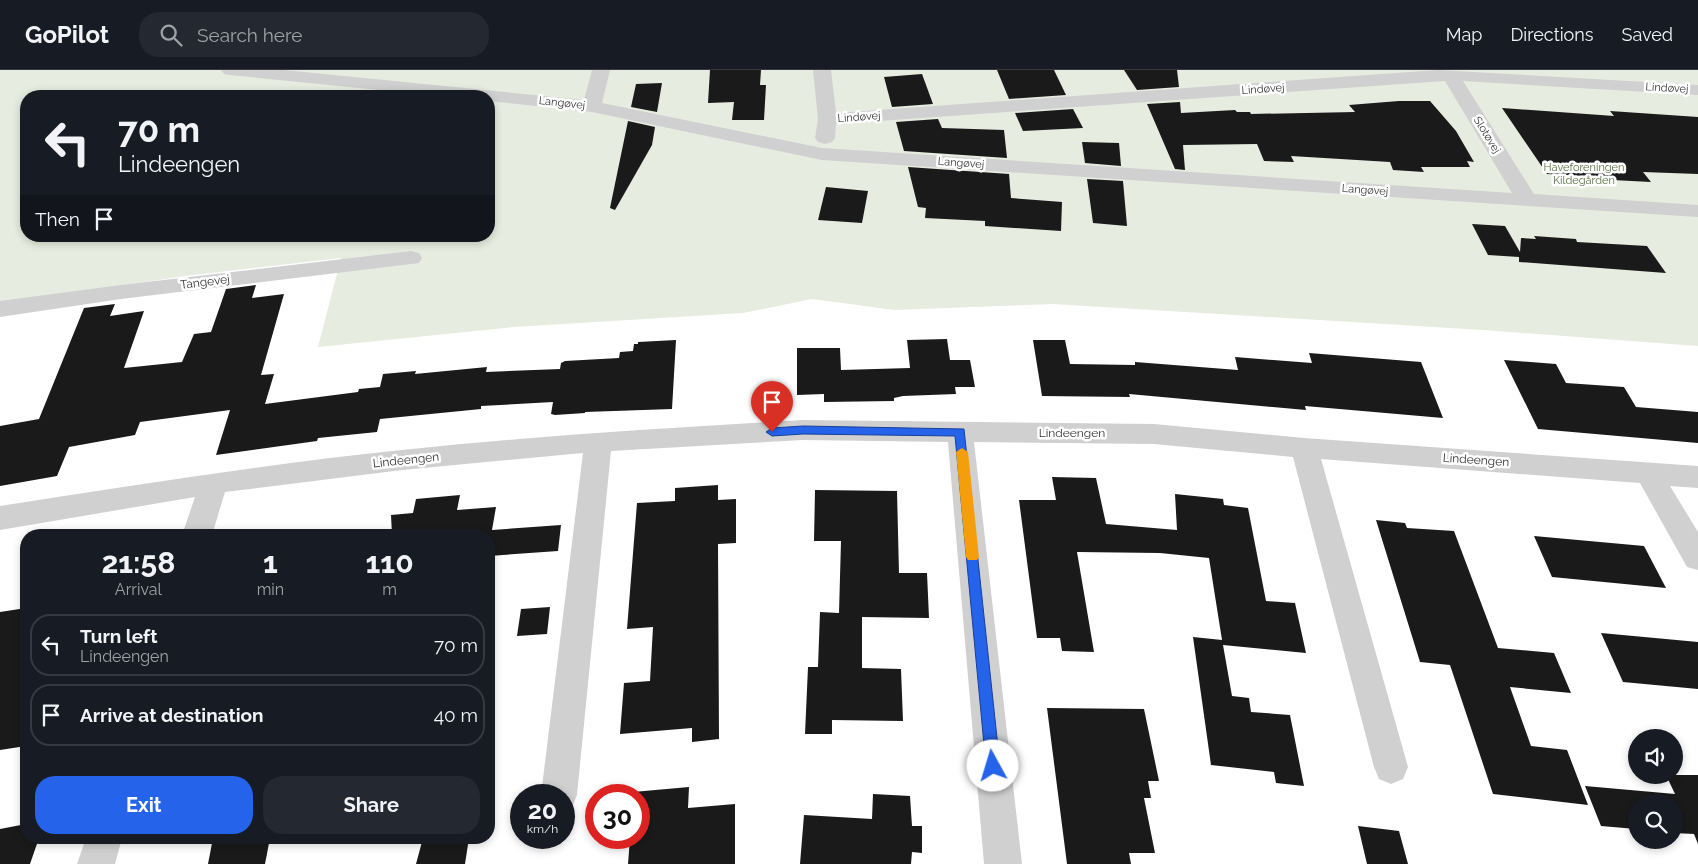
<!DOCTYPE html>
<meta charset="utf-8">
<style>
:root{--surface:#171b24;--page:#242831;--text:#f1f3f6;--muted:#9ea1a6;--line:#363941;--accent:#2563eb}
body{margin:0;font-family:Raleway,sans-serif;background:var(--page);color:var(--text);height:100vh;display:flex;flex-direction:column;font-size:19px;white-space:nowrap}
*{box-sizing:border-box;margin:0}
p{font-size:16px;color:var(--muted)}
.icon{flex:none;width:28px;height:28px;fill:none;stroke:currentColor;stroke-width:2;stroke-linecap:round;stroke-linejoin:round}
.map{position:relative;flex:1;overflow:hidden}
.panel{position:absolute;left:20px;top:459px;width:475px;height:315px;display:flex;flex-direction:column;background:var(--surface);border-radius:20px;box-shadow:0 2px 8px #0003}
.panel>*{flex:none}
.top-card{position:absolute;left:20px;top:20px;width:475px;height:152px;border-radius:20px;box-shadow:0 2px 8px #0003;background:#171b24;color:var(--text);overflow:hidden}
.fabs{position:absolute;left:1628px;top:659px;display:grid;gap:10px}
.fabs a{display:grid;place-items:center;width:55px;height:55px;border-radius:50%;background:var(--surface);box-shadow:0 2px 8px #0003;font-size:25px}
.speed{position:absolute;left:510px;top:714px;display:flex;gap:10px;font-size:25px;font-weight:700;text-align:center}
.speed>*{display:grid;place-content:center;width:65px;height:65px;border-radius:50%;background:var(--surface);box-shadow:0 2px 8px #0003;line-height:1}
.speed small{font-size:12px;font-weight:400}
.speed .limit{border:8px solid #d22;background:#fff;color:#111}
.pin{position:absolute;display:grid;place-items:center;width:42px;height:42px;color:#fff;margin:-51px -21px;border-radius:50% 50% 50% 0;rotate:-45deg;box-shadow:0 0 5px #0007}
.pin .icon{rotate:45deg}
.me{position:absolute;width:55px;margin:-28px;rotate:354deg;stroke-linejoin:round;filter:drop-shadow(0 0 4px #0008)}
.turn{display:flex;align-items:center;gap:18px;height:105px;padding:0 15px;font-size:22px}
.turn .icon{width:65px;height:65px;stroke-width:2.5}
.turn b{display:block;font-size:35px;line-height:42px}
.then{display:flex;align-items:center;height:48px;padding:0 15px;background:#0003;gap:10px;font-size:19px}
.eta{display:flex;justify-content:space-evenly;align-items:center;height:85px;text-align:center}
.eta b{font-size:30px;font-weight:700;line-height:35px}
.primary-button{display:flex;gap:10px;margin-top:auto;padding:10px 15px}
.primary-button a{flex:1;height:58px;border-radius:20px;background:var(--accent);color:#fff;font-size:20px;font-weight:700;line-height:58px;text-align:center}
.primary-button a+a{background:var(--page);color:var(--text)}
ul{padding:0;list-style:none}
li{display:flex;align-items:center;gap:15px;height:62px;margin:0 10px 8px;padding:0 5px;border:2px solid var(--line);border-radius:20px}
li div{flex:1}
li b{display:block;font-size:19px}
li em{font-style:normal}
header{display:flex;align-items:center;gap:30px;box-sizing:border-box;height:70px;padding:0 25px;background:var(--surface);border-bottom:1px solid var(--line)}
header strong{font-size:24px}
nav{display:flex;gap:28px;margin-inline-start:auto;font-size:18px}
.search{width:350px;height:45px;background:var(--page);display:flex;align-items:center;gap:12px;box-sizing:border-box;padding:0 18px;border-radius:20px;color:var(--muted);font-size:19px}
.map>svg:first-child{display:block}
.green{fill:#e6ecdf;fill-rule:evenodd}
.building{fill:#1a1a1a}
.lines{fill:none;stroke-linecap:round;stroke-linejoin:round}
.minor{fill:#d0d0d0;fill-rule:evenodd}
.route{fill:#2563eb;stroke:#184099}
.slow{fill:#f59e0b}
.labels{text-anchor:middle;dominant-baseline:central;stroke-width:5;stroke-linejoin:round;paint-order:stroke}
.far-street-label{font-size:11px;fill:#333;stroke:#fff}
.far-park-label{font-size:11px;fill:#56703f;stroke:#fff}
.street-label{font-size:12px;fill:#333;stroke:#fff}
</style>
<header>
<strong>GoPilot</strong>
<div class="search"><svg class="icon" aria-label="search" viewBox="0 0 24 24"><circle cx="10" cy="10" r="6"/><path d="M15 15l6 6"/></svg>Search here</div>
<nav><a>Map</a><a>Directions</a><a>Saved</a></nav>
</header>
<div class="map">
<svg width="1698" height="794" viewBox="0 0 1698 794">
<rect width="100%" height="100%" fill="#fff"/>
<path class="green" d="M0 0H1698V276L1483 260 1053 234 895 240 812 229 743 243 514 257 318 277 341 188 185 206 0 234ZM26 26H489V166H26Z"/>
<g class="building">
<polygon points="710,0 761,0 760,15 766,15 764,50 732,50 734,32 708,33"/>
<polygon points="997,0 1054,0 1066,25 1009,29"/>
<polygon points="1124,0 1177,0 1179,17 1137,20"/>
<polygon points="922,4 933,34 892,37 884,7"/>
<polygon points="662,13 657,42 631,37 636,14"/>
<polygon points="1399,31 1430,31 1456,61 1474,92 1467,91 1470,97 1421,97 1424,102 1393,100 1390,92 1291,86 1294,92 1264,91 1257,74 1183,75 1185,100 1175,99 1147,34 1180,32 1181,43 1235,40 1237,42 1250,42 1251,44 1355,42 1349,35"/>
<polygon points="1502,38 1614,46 1610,41 1698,47 1698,104 1643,102 1651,112 1612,110 1609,107 1547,104"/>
<polygon points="1073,39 1083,58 1023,61 1015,43"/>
<polygon points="938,49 942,58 1004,60 1007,88 904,81 896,52"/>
<polygon points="628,51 655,57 652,75 615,140 610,138"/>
<polygon points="1082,72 1119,73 1121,96 1085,93"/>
<polygon points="908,97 1009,104 1011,128 1062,132 1061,161 985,156 985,151 925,148 926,138 918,137"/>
<polygon points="1087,109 1123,111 1127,156 1093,153"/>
<polygon points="826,117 868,121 862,153 818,150"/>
<polygon points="1472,154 1505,156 1520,182 1521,168 1536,169 1534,166 1576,169 1577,172 1647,176 1666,203 1519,192 1519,187 1488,185"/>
<polygon points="256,215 252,228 284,224 261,305 274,304 265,334 358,322 359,319 380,317 383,304 416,301 415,304 487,297 486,302 560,299 561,293 565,291 619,288 620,282 633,281 634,274 638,274 638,272 676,270 672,339 585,342 585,343 555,345 551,344 553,332 481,336 481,339 380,349 377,362 318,368 317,371 216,385 230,340 140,352 135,365 69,377 57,406 0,416 0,356 39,349 84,238 115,234 110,246 144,241 124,298 182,292 194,264 211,262 226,219"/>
<polygon points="947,269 950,290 970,290 975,317 955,317 956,324 903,326 894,328 894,331 824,332 824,324 797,325 797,278 840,278 841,300 910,298 907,270"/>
<polygon points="1033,270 1065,270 1070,294 1135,295 1135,292 1238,300 1235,287 1312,293 1309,283 1421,292 1443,348 1305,336 1306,340 1129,324 1130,327 1042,326"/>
<polygon points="1504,290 1556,294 1566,313 1624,317 1636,337 1698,342 1698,373 1538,359"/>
<polygon points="1052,407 1096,408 1106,454 1177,460 1175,424 1223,429 1224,435 1248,438 1266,531 1295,533 1306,583 1223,575 1232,626 1249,628 1251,642 1290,645 1304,716 1276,713 1274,702 1211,695 1193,567 1222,570 1209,488 1160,483 1077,482 1094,582 1062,581 1060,568 1037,568 1019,430 1056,430"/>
<polygon points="718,415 718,430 736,429 736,473 718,474 719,669 692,672 692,658 620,664 624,613 650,611 653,557 627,559 637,433 675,431 675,418"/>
<polygon points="815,420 897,421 899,503 927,503 929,548 862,547 862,598 901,599 903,651 832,650 832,664 805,664 808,597 818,597 820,542 839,543 841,471 814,471"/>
<polygon points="460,425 457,440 496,437 492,460 561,455 558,481 489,486 489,465 392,465 391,445 413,443 416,429"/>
<polygon points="1376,450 1405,453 1407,458 1454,461 1498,578 1554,583 1571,623 1510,617 1531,676 1567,680 1588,735 1493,724 1450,595 1420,592"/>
<polygon points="1534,466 1644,476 1666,518 1552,507"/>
<polygon points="550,537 547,564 517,566 521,539"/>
<polygon points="26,538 26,676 0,680 0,542"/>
<polygon points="1601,563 1698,572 1698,619 1623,612"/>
<polygon points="1047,638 1144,639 1159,711 1148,711 1151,728 1144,728 1155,783 1129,783 1131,794 1067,794"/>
<polygon points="1666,705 1698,705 1698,774 1694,764 1674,763 1674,732 1636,732 1636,759 1601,756 1585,716 1675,724"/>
<polygon points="689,717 688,738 735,734 735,794 628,794 630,768 639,768 639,725 633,725 633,722"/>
<polygon points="873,724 910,726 912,756 922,756 922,783 912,782 911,794 800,794 804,745 872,749"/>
<polygon points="26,754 26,768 39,768 30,794 0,794 0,759"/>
<polygon points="1358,756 1399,761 1408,794 1367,794"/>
<polygon points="213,768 270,768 265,794 208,794"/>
<polygon points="423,768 469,768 465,794 416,794"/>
</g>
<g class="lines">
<g class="minor">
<polygon points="221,0 284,0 584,30 592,0 610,0 602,33 822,78 1512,123 1445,11 836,54 835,68 832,72 825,74 818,72 815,68 818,49 813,0 831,0 836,43 1438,0 1698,15 1698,25 1463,11 1534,124 1698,135 1698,147 822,90 592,42 489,31 489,26 439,26 230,5 224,4"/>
<polygon points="411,181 419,183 422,188 419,193 121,229 0,247 0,231 121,215"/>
<path d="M803 350 1154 354 1304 368 1698 396V418L1670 416 1698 462V500L1687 497 1640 413 1321 389 1408 697 1403 709 1391 714 1379 709 1374 697 1293 387 1154 374 974 372 1022 794H984L948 372 803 370 611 381 577 725 572 737 564 741V725H541L583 383 402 400 225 422 212 465H182L195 427 0 460V436C134 415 267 394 402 380 535 366 669 358 803 350Z"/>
<polygon points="86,768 122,768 115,794 77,794"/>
</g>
</g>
<polygon class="route" points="803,356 964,359 1000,696 998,701 993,703 988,701 986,696 955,366 803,364 772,366 766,362 772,358"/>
<polygon class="slow" points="962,378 968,382 979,487 977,490 968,490 966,487 956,382"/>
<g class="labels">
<g class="far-street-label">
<text transform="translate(1667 18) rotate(3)">Lindøvej</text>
<text transform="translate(1263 19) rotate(-4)">Lindøvej</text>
<text transform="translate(562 33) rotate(6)">Langøvej</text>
<text transform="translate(859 47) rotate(-4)">Lindøvej</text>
<text transform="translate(1487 65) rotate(58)">Slotøvej</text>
<text transform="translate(961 93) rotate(4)">Langøvej</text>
<text transform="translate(1365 120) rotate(4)">Langøvej</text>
</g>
<g class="far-park-label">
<text x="1584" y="97">Haveforeningen<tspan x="1584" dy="13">Kildegården</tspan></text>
</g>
<g class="street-label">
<text transform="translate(205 212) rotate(-7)">Tangevej</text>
<text x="1072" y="363">Lindeengen</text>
<text transform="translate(406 390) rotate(-6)">Lindeengen</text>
<text transform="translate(1476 390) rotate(4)">Lindeengen</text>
</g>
</g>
</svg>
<div class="fabs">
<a><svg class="icon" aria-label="sound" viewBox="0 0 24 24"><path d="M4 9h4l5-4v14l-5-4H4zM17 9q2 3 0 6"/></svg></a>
<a><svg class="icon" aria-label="search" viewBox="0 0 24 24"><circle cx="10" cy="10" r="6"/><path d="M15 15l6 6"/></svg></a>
</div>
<div class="speed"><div>20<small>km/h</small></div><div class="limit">30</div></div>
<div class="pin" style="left:772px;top:362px;background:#d93025"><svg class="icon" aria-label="arrive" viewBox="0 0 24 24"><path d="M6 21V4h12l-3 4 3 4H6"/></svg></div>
<svg class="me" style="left:993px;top:696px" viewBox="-20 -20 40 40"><circle r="19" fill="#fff"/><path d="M0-13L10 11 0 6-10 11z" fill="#2563eb"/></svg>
<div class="top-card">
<div class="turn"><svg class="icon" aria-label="left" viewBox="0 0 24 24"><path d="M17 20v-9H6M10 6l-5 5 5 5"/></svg><div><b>70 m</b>Lindeengen</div></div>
<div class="then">Then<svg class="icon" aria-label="arrive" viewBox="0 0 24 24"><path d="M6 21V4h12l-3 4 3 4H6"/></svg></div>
</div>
<section class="panel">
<div class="eta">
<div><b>21:58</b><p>Arrival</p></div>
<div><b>1</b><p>min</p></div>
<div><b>110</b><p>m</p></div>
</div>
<ul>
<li><svg class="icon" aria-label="left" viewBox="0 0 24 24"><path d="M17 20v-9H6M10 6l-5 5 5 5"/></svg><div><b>Turn left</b><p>Lindeengen</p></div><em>70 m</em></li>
<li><svg class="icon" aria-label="arrive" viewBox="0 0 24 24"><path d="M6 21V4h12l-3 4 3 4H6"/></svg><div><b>Arrive at destination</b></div><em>40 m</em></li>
</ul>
<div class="primary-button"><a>Exit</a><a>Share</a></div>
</section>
</div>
